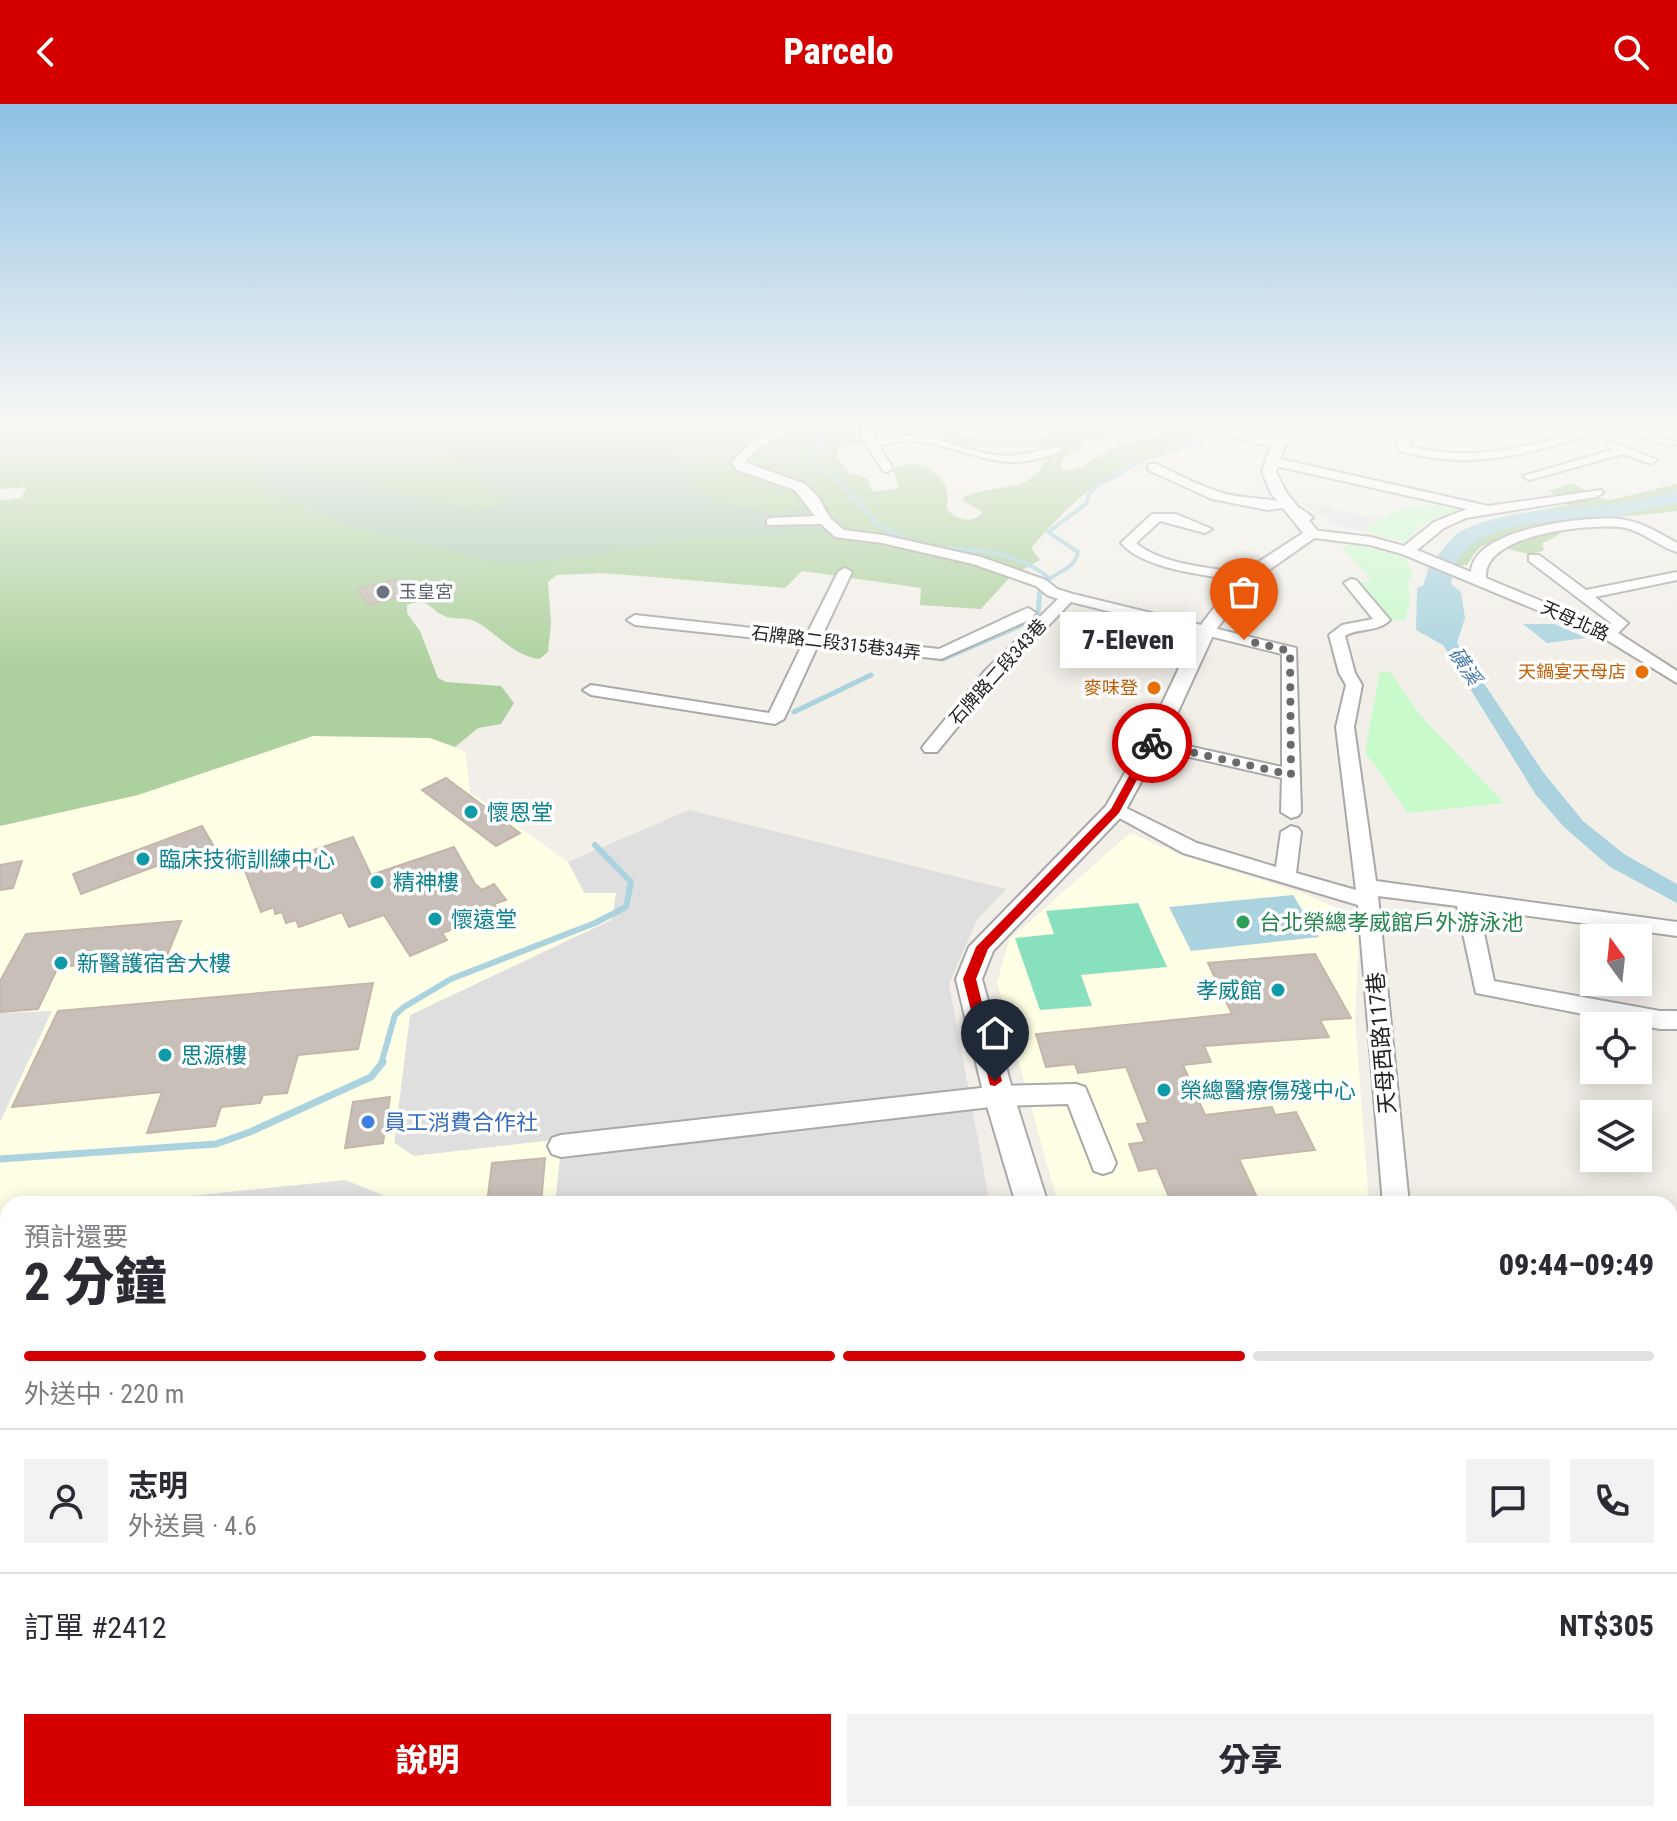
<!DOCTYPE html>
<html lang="zh-TW">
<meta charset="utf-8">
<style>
:root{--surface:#fff;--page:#f2f2f3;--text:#2b2b33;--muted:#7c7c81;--line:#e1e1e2;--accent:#d40000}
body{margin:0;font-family:"Roboto Condensed","Noto Sans TC",sans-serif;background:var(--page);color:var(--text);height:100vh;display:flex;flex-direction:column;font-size:30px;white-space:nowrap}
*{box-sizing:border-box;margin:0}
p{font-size:26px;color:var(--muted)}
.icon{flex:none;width:44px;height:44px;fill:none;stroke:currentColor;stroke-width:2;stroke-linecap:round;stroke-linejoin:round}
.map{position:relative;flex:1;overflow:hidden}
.drawer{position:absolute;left:0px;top:1092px;width:1678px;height:626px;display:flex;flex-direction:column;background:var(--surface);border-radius:24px 24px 0 0;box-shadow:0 4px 20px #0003}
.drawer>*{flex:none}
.needle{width:52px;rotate:345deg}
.controls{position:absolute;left:1580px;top:820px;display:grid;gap:16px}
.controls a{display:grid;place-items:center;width:72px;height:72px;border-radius:0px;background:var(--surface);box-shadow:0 4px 20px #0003;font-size:40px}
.pin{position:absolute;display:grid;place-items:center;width:68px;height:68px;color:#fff;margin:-82px -34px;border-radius:50% 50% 50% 0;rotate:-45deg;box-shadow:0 0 8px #0007}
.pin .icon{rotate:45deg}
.courier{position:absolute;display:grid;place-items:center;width:80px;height:80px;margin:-40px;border:6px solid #d40000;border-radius:50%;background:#fff;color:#222;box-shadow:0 2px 10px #0007}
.bubble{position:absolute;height:56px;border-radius:0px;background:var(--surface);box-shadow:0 4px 20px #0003;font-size:26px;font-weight:800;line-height:56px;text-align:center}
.head em{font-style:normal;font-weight:800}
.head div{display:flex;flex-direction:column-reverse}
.head{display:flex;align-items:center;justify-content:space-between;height:136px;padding:0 24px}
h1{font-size:52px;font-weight:800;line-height:60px}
.bar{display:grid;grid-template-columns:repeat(4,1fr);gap:12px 8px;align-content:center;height:96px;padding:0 24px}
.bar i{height:10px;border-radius:6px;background:var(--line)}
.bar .current{background:var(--accent)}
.bar p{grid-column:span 4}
.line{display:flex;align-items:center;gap:20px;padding:0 24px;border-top:2px solid var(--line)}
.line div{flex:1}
.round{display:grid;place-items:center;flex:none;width:84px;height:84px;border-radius:0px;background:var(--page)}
.button{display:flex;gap:16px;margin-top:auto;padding:16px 24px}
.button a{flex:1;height:92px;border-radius:0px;background:var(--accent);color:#fff;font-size:32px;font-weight:800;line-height:92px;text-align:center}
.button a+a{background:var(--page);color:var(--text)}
header{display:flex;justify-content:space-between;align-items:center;height:104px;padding:0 24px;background:var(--accent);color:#fff;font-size:36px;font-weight:800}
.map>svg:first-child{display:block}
</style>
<header><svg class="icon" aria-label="back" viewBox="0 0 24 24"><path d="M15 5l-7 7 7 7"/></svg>Parcelo<svg class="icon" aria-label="search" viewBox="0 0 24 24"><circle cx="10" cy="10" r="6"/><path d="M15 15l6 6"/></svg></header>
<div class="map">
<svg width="1677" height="1717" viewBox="0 0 1677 1717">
<rect width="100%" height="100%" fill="#f2efe9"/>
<path fill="#e0dfdf" d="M 689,706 L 1006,785 L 977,816 L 949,880 L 990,1100 L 555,1100 L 561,1042 L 555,1036 L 414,1052 L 394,1039 L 410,911 L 612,816 L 584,789 L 568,758 Z"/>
<path fill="#ffffe5" d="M 313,632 L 430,634 L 465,647 L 470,688 L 568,758 L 584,789 L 616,789 L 612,815 L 410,911 L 394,1039 L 414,1052 L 555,1036 L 561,1042 L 555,1100 L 8,1100 L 8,1710 L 893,1710 L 886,1717 L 0,1717 L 0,722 L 138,691 Z
M 1130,729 L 1181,751 L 1302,789 L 1337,804 L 1359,831 L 1355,914 L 1369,1100 L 1058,1100 L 997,879 L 1009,836 Z"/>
<path fill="#cdebb0" d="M 1085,323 L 1177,323 L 1117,337 Z"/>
<path fill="#add19e" d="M 38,323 L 38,327 C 52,327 67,329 80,323 L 853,323 L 866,339 L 837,344 L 837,353 L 849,369 L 867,374 L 872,388 L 899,384 L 893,366 C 919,349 956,374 946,403 C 953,416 973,421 983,408 L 963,397 L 964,392 C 1007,377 1032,394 1052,343 L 958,342 L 943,338 L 934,323 L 980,334 L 1085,323 L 1114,336 L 1084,337 L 1082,343 C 1073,348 1060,353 1061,365 C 1078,370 1092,356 1105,348 C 1114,343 1125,340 1135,337 C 1161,328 1187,323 1214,323 C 1190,340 1162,345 1135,358 C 1093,377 1061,409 1031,444 L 1040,456 L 1011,472 L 981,505 L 920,501 L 921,484 L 802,467 L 785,484 L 603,469 L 557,471 L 548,478 L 551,519 L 548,548 L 539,555 C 509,550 494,525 472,516 C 465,513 455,516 447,513 C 427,506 433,493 407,501 L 407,509 L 420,527 L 438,574 L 446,578 L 501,582 L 514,599 L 501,620 L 478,624 L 455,643 L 430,634 L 313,632 L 138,691 L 0,722 L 0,396 L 21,394 L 27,383 L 0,385 L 0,324 Z
M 1570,380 C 1586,382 1593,395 1610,396 L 1677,380 L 1677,407 C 1646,412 1611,411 1581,419 C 1565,424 1557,434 1542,439 L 1544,446 C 1524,455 1508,442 1489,440 C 1476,442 1473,453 1467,461 L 1452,462 L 1436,454 C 1467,413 1523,410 1568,401 L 1550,387 Z"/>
<path fill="#aacbaf" d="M 430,323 L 618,323 L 691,357 L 693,377 L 717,398 L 779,411 L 814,398 L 829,412 L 824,431 L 684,435 L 594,451 L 505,461 L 349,423 L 257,381 L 265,355 L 479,408 L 509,394 L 452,355 Z"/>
<path fill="#c8facc" d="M 944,323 L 1061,323 L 1063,326 C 1023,343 984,337 944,323 Z
M 1438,400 L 1462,405 L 1421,421 L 1406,438 L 1365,428 C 1385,404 1409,403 1438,400 Z
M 1340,441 L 1362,442 L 1404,453 L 1413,471 L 1408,477 L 1410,496 L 1405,517 L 1388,515 L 1356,479 L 1373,477 Z
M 1380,567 L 1390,568 L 1420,611 L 1504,699 L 1408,709 L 1365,648 Z"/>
<path fill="#88e0be" d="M 1138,799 L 1167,863 L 1081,871 L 1092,902 L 1040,906 L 1015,834 L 1054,830 L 1046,807 Z"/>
<path fill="#e2e2e2" d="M 1297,397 L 1378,415 L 1364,428 L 1337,421 Z
M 52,907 L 0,1018 L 0,909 Z
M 345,1076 L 383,1091 L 381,1100 L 159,1100 L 161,1095 Z"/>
<path fill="#aad3df" d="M 1429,462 L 1452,472 L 1451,480 L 1461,488 L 1465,514 L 1457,539 L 1543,668 L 1583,717 L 1624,750 L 1677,780 L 1677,799 L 1610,763 L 1564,723 L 1536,691 L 1443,541 L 1416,526 L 1417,484 L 1424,481 Z
M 1523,520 L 1555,520 L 1586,534 L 1547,539 Z
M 1293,791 L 1319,833 L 1191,847 L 1169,803 Z"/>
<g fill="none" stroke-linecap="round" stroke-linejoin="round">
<path stroke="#aad3df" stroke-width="4" d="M 808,323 L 817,329 L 822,341 L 812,352 L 812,358 L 842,380 L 877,420 L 908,437
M 938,445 C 978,444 1017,448 1049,474
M 1040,488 C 1047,467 1074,470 1078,448 L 1048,428 L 1086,400 L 1089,390 L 1098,381 L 1150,353 L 1198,338 L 1219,323"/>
<path stroke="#aad3df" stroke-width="5" d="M 943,555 L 1019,522 L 1038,510 L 1040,486
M 794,608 L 871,571"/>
<path stroke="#aad3df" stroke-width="6" d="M 381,960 L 395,911 L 404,903 L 451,875 L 595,819 L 626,803 L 631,778 L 595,741"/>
<path stroke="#aad3df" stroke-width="7" d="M 0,1055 L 216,1040 L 250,1028 L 371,973 L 383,958"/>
<path fill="#aad3df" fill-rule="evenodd" d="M 1677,387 L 1677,399 C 1655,404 1632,409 1610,413 C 1558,421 1486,410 1455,461 C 1446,476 1444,484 1451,501 L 1447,506 L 1431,506 C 1419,489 1422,477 1433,461 C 1441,448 1450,432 1465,425 C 1508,406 1559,405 1604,401 C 1628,399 1653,392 1677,387 Z"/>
</g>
<path fill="#c7bfb8" stroke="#c4b6ab" stroke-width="2" d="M 397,475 L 409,490 L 369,501 L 358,485 Z
M 446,674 L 520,729 L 496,742 L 422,686 Z
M 202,722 L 213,741 L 81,790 L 73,770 Z
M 353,733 L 371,771 L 454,743 L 475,780 L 482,786 L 494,780 L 506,796 L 494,800 L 500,808 L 442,829 L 447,836 L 410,852 L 384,811 L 349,823 L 342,808 L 299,823 L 296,816 L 286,819 L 282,808 L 275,810 L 274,803 L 261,808 L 242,759 L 285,744 L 290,754 Z
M 22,757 L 13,784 L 0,786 L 0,761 Z
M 181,817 L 166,854 L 58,863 L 38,905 L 0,908 L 0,877 L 26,830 Z
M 1315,850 L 1351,914 L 1320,916 L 1329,933 L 1204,942 L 1211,958 L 1183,961 L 1205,1011 L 1272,1003 L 1275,1011 L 1296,1008 L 1315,1046 L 1239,1055 L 1260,1100 L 1172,1100 L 1157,1064 L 1139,1067 L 1129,1040 L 1145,1038 L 1137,1020 L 1148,1019 L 1126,963 L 1078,969 L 1075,960 L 1046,963 L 1036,930 L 1232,910 L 1208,859 Z
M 373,879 L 358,945 L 298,951 L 287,989 L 263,991 L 260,999 L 221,1003 L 215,1022 L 147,1029 L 162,988 L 12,1003 L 58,907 Z
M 390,993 L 383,1039 L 345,1044 L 353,998 Z
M 545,1054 L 541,1100 L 487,1100 L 492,1059 Z"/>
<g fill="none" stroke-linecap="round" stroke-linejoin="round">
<defs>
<path id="minor" d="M 783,323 L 797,323 L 759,344 L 744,358 L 805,380 L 818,393 L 830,414 L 844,426 L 883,431 L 981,453 L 1046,476 L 1057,485 L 1073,490 L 1296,544 L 1301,708 L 1298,712 L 1291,714 L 1281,708 L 1282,674 L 1146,643 L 1143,639 L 1152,634 L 1282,663 L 1282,550 L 1071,498 L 996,576 L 937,648 L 925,648 L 922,644 L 925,640 L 984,568 L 1058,495 L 1047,491 L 1036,482 L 973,460 L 882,439 L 835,433 L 821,420 L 767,421 L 767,415 L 772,414 L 815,412 L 795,386 L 737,366 L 732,358 L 751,339 Z
M 860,323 L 872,323 L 875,336 C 931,322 946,344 996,351 C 1018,354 1036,347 1057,342 L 1063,346 C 1057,350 1048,352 1040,354 C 996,367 965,344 923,338 C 908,335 894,338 879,342 L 893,364 L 887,368 L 883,367 L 862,334 Z
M 1403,323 L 1415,323 L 1409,342 C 1455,354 1499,350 1545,337 C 1565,331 1584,322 1605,323 C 1594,331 1578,334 1565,338 C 1509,356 1457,363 1400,347 L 1396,339 Z
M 1619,323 L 1636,323 L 1677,339 L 1667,342 Z
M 1236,325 L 1282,338 L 1284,341 L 1278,345 L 1232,332 L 1230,329 Z
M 1613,338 L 1657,356 L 1651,360 L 1623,350 L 1529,376 L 1523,372 L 1612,346 L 1607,342 Z
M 1271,353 L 1488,402 L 1601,386 L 1603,389 L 1596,393 L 1466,414 L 1444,424 L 1417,446 L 1471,468 C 1473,424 1586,412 1620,415 C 1640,417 1659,429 1677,439 L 1677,448 C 1657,442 1641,425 1620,423 C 1587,420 1482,430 1486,474 L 1606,524 L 1611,519 L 1529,457 L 1529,451 L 1539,451 L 1586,486 L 1677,468 L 1677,476 L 1595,493 L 1628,519 L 1618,529 L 1677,567 L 1677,579 L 1602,533 L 1402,450 L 1370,441 L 1307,433 L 1305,430 L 1312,426 L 1371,433 L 1404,442 L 1434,418 L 1467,405 L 1267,360 L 1265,357 Z
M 1148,360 L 1156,360 C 1177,370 1198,381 1219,388 C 1252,399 1288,389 1313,414 L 1306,418 L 1282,404 L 1268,406 L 1212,395 L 1148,366 Z
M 1152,410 L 1176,410 L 1212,425 L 1205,429 L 1160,417 L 1136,439 C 1163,462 1212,463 1246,470 L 1253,474 L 1246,478 C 1211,471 1145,467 1121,439 Z
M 845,464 L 852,468 L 822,532 L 939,545 L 1023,506 L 1028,504 L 1036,509 L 1029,516 L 941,555 L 818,541 L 784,615 L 775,620 L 591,591 L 583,586 L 591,581 L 769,609 L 803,539 L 635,521 L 627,516 L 635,511 L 807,530 L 838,468 Z
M 1351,475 L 1356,476 L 1390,516 C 1377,529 1359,523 1345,532 L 1355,569 L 1362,581 L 1354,623 L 1376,777 L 1677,818 L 1677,832 L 1479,805 L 1494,877 L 1660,907 L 1677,907 L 1677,925 L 1660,925 L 1476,889 L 1457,802 L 1378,792 L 1409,1100 L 1383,1100 L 1358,801 L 1183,749 L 1105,706 L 1115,700 L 1122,702 L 1197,739 L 1276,763 L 1281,728 L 1291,722 L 1298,724 L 1301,728 L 1296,769 L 1356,786 L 1336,623 L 1346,581 L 1339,569 L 1329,531 L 1342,521 L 1373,515 L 1344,479 Z
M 1076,980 L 1085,983 L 1088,990 L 1116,1059 L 1112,1067 L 1103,1070 L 1094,1067 L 1068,1000 L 999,1002 L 561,1053 L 552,1050 L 548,1042 L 552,1034 L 561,1031 L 999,982 Z
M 1670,1224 L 1677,1227 L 1677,1269 L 1670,1266 Z
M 1101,1710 L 1139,1710 L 1140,1717 L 1102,1717 Z
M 1517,1710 L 1555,1710 L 1557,1717 L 1519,1717 Z"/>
<path id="tertiary" d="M 1288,323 L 1303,323 L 1285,342 L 1276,368 L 1286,388 L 1320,430 L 1252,478 L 1215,527 L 1171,623 L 1123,711 L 993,847 L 982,875 L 1014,992 L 1048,1100 L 1016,1100 L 984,992 L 956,875 L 969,843 L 1106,702 L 1151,623 L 1197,526 L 1240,470 L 1303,429 L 1271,389 L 1262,368 L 1271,341 Z
M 923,1710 L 973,1710 L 970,1717 L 920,1717 Z"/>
</defs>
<use href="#minor" stroke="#a9a9a9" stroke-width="4"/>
<use href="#tertiary" stroke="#a9a9a9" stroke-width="4"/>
<use href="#minor" fill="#fff" fill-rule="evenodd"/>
<use href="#tertiary" fill="#fff" fill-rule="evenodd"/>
</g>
<linearGradient id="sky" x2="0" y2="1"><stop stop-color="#8fc0e4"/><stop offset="0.57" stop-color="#f9f8f5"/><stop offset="1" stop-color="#f9f8f5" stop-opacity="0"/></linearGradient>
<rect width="1677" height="563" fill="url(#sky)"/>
<path fill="#d40000" d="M 1152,636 L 1157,639 L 1119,709 L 988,845 L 976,875 L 1002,977 L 995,982 L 990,981 L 963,875 L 976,843 L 1111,705 L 1147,639 Z"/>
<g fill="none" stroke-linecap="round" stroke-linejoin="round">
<path stroke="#6b6a68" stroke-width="8" stroke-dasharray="0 14.4" d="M 1152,639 L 1291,671 L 1290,547 L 1244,536"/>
</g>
<circle fill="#6b7280" stroke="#fff" stroke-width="3" cx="383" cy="488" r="8"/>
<g fill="#e8710a" stroke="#fff" stroke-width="3">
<circle cx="1642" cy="568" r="8"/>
<circle cx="1154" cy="584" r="8"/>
</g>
<g fill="#0f9aa8" stroke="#fff" stroke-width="3">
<circle cx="471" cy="708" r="8"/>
<circle cx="143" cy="755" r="8"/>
<circle cx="377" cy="778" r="8"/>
<circle cx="435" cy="815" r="8"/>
<circle cx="61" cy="859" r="8"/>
<circle cx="1278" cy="886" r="8"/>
<circle cx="165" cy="951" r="8"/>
<circle cx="1164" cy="986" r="8"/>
</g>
<circle fill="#2e9e5b" stroke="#fff" stroke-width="3" cx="1243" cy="818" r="8"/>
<circle fill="#3f7fe0" stroke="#fff" stroke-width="3" cx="368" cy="1018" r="8"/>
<g text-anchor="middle" stroke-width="7" stroke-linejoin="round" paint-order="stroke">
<g font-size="18" fill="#5b616d" stroke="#fff" text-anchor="start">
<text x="399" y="494">玉皇宮</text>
</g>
<g font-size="18" fill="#222" stroke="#fff">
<text transform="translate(1575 517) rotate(24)" y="6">天母北路</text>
<text transform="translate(836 539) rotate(7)" y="6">石牌路二段315巷34弄</text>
<text transform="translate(998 568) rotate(-48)" y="6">石牌路二段343巷</text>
</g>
<g font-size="18" fill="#c56008" stroke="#fff" text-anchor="end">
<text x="1626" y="574">天鍋宴天母店</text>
<text x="1138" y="590">麥味登</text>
</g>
<g font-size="20" font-style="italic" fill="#4a7aab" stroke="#fff">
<text transform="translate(1465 562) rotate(56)" y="7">磺溪</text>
</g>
<g font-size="22" fill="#0d838f" stroke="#fff" text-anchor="start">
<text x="487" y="716">懷恩堂</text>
<text x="159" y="763">臨床技術訓練中心</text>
<text x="393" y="786">精神樓</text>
<text x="451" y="823">懷遠堂</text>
<text x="77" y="867">新醫護宿舍大樓</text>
<text x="1262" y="894" text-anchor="end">孝威館</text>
<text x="181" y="959">思源樓</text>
<text x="1180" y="994">榮總醫療傷殘中心</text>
</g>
<g font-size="22" fill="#27864d" stroke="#fff" text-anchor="start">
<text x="1259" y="826">台北榮總孝威館戶外游泳池</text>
</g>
<g font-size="22" fill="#222" stroke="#fff">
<text transform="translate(1381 939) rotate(-95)" y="8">天母西路117巷</text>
</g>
<g font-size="22" fill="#366cbe" stroke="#fff" text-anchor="start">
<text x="384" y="1026">員工消費合作社</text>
</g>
</g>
</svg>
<div class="controls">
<a><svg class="needle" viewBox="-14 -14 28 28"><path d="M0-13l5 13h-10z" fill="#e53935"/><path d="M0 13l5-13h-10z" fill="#7c7c81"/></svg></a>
<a><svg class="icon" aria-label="locate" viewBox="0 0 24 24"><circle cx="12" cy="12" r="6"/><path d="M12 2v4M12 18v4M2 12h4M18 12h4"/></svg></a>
<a><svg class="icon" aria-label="layers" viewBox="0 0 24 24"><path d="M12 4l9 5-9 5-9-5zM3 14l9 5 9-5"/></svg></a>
</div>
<div class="pin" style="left:1244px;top:536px;background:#ea580c"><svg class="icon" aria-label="bag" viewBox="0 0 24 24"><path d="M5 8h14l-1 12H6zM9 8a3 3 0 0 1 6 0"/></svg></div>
<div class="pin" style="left:995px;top:977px;background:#1f2937"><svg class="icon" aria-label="home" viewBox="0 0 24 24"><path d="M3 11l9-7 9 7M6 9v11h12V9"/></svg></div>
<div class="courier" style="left:1152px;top:639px"><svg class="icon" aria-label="bike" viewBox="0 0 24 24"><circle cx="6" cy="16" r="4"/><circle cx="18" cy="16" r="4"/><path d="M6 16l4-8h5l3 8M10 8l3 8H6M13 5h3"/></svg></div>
<div class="bubble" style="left:1060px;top:508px;width:136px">7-Eleven</div>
<section class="drawer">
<div class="head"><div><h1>2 分鐘</h1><p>預計還要</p></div><em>09:44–09:49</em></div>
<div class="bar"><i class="current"></i><i class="current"></i><i class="current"></i><i></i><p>外送中 · 220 m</p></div>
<div class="line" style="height:144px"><a class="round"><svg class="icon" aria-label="person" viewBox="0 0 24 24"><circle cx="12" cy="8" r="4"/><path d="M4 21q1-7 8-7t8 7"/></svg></a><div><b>志明</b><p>外送員 · 4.6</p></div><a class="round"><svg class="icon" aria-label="chat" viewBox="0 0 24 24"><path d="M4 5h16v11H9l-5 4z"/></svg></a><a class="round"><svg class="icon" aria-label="phone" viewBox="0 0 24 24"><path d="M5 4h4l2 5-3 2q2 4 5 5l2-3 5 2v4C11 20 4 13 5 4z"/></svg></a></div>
<div class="line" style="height:104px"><div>訂單 #2412</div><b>NT$305</b></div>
<div class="button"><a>說明</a><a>分享</a></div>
</section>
</div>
